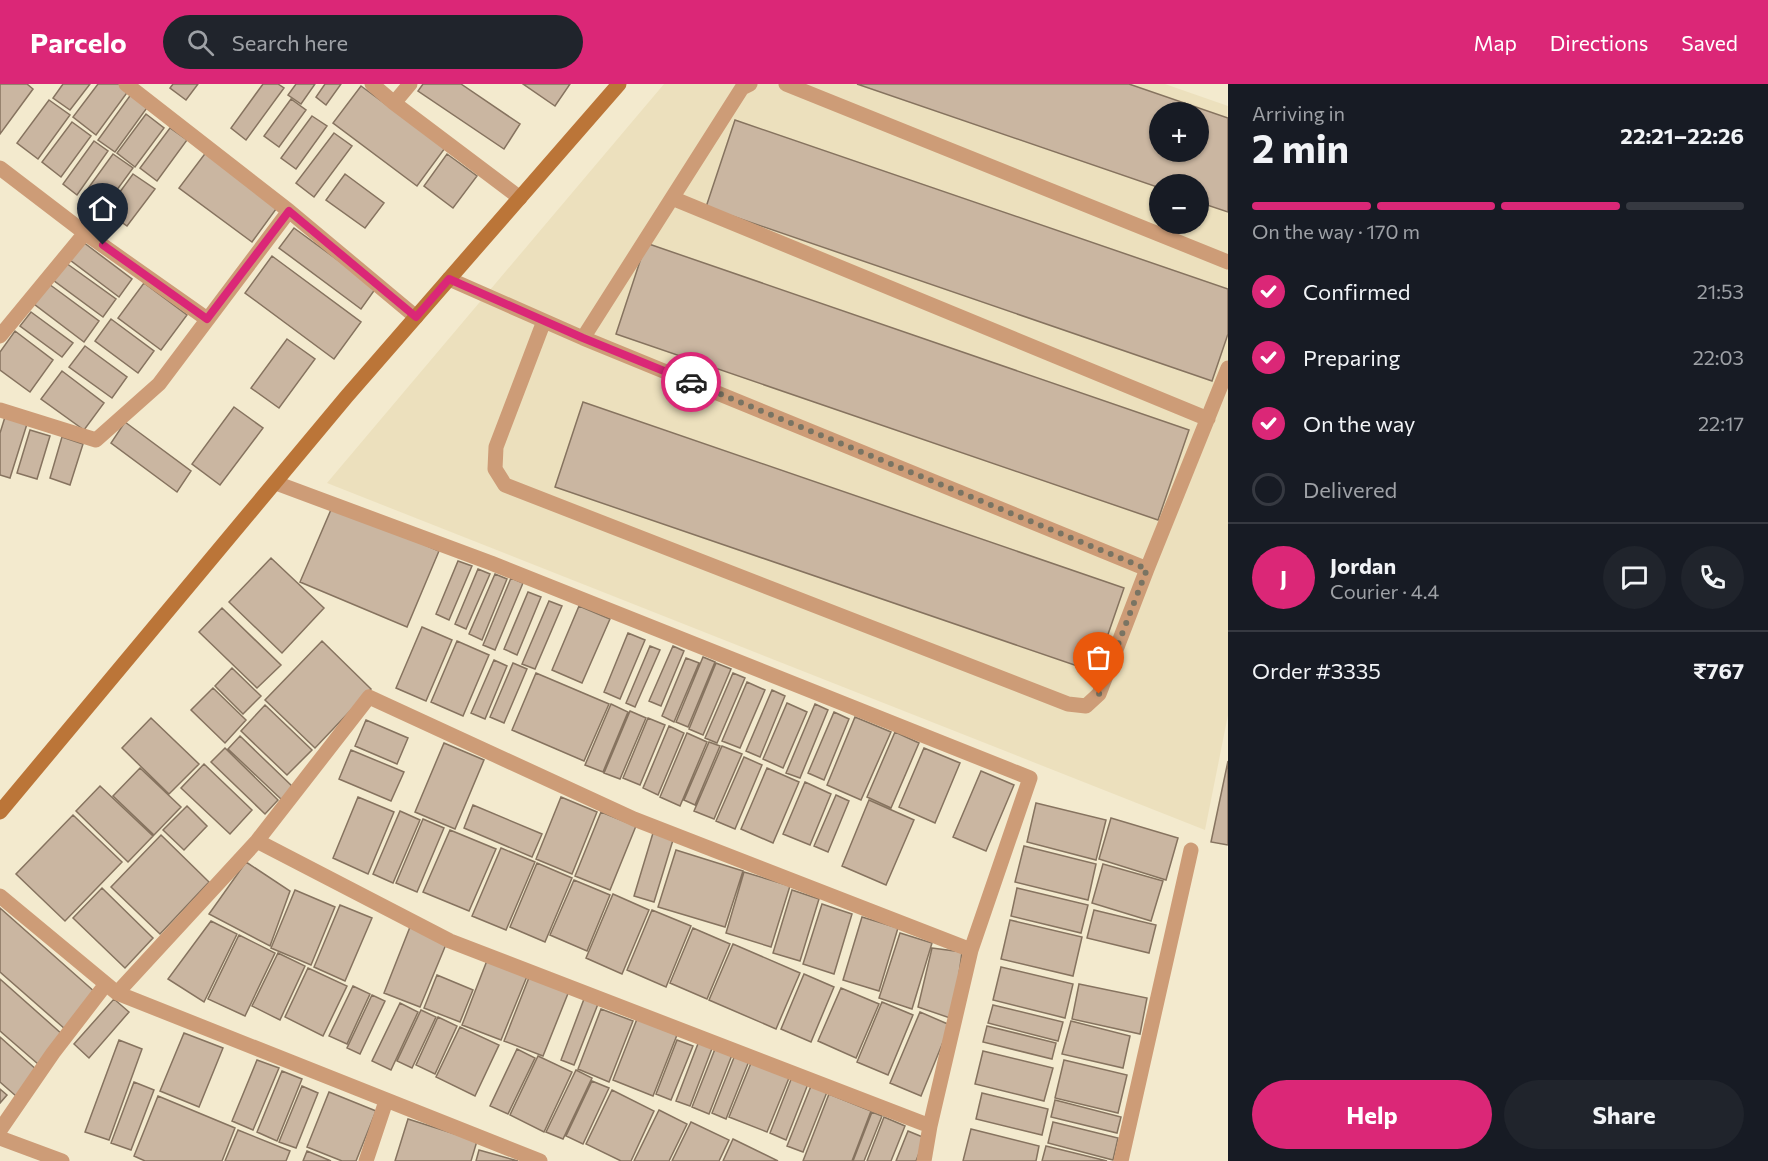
<!DOCTYPE html>
<meta charset="utf-8">
<style>
:root{--surface:#171b24;--page:#20242c;--text:#f1f3f6;--muted:#9ea1a6;--line:#363941;--accent:#db2777}
body{margin:0;font-family:Commissioner,sans-serif;background:var(--page);color:var(--text);height:100vh;display:flex;flex-direction:column;font-size:22px;white-space:nowrap}
*{box-sizing:border-box;margin:0}
p{font-size:20px;color:var(--muted)}
.icon{flex:none;width:33px;height:33px;fill:none;stroke:currentColor;stroke-width:2;stroke-linecap:round;stroke-linejoin:round}
.map{position:relative;flex:1;overflow:hidden}
.details{display:flex;flex-direction:column;background:var(--surface);width:540px}
.details>*{flex:none}
.fabs{position:absolute;left:1149px;top:18px;display:grid;gap:12px}
.fabs a{display:grid;place-items:center;width:60px;height:60px;border-radius:50%;background:var(--surface);box-shadow:0 2px 4px #0004;font-size:30px}
.pin{position:absolute;display:grid;place-items:center;width:51px;height:51px;color:#fff;margin:-62px -26px;border-radius:50% 50% 50% 0;rotate:-45deg;box-shadow:0 0 6px #0007}
.pin .icon{rotate:45deg}
.courier{position:absolute;display:grid;place-items:center;width:60px;height:60px;margin:-30px;border:4px solid #db2777;border-radius:50%;background:#fff;color:#222;box-shadow:0 2px 8px #0007}
.head em{font-style:normal;font-weight:700}
.head div{display:flex;flex-direction:column-reverse}
.head{display:flex;align-items:center;justify-content:space-between;height:102px;padding:0 24px}
h1{font-size:39px;font-weight:700;line-height:45px}
.bar{display:grid;grid-template-columns:repeat(4,1fr);gap:9px 6px;align-content:center;height:72px;padding:0 24px}
.bar i{height:8px;border-radius:4px;background:var(--line)}
.bar .on{background:var(--accent)}
.bar p{grid-column:span 4}
.line{display:flex;align-items:center;gap:15px;padding:0 24px;border-top:2px solid var(--line)}
.line div{flex:1}
.round{display:grid;place-items:center;flex:none;width:63px;height:63px;border-radius:32px;background:var(--page)}
ol{padding:0 24px;list-style:none}
li{display:flex;align-items:center;gap:18px;height:66px}
li p{margin-inline-start:auto}
li .icon{padding:6px;border-radius:50%;background:var(--accent);color:#fff;stroke-width:4}
li:last-child{color:var(--muted)}
li i{width:33px;height:33px;border:3px solid var(--line);border-radius:50%}
.button{display:flex;gap:12px;margin-top:auto;padding:12px 24px}
.button a{flex:1;height:69px;border-radius:36px;background:var(--accent);color:#fff;font-size:24px;font-weight:700;line-height:69px;text-align:center}
.button a+a{background:var(--page);color:var(--text)}
header{display:flex;align-items:center;gap:36px;box-sizing:border-box;height:84px;padding:0 30px;background:var(--accent);color:#fff}
header strong{font-size:28px}
nav{display:flex;gap:33px;margin-inline-start:auto;font-size:21px}
.search{width:420px;height:54px;background:var(--page);display:flex;align-items:center;gap:15px;box-sizing:border-box;padding:0 21px;border-radius:33px;color:var(--muted);font-size:22px}
main{display:flex;flex:1;min-height:0}
.map>svg:first-child{display:block}
</style>
<header>
<strong>Parcelo</strong>
<div class="search"><svg class="icon" aria-label="search" viewBox="0 0 24 24"><circle cx="10" cy="10" r="6"/><path d="M15 15l6 6"/></svg>Search here</div>
<nav><a>Map</a><a>Directions</a><a>Saved</a></nav>
</header>
<main>
<div class="map">
<svg width="1228" height="1077" viewBox="0 0 1228 1077">
<rect width="100%" height="100%" fill="#f3eace"/>
<path fill="#ece0bd" fill-rule="evenodd" d="M 664,0 L 1165,0 L 1228,22 L 1228,631 L 1205,746 L 327,399 ZM 1160,28 L 1198,28 L 1198,68 L 1160,68 ZM 1160,100 L 1198,100 L 1198,140 L 1160,140 Z"/>
<path fill="#cab6a1" stroke="#86735f" stroke-width="1.5" fill-rule="evenodd" d="M 0,0 L 27,0 L 33,5 L 0,50 Z
M 63,0 L 90,0 L 70,26 L 53,14 Z
M 98,0 L 120,0 L 129,6 L 96,51 L 73,33 Z
M 173,0 L 198,0 L 186,16 L 170,4 Z
M 263,0 L 278,0 L 284,4 L 246,56 L 231,44 Z
M 296,0 L 315,0 L 301,20 L 288,11 Z
M 325,0 L 341,0 L 326,21 L 316,13 Z
M 423,0 L 461,0 L 520,40 L 504,65 L 418,7 Z
M 523,0 L 570,0 L 555,22 Z
M 857,0 L 1129,0 L 1228,34 L 1228,128 L 1198,118 L 1198,100 L 1160,100 L 1160,104 ZM 1160,28 L 1198,28 L 1198,68 L 1160,68 Z
M 361,2 L 445,64 L 417,102 L 333,39 Z
M 132,9 L 149,21 L 115,68 L 98,56 Z
M 291,15 L 306,26 L 279,63 L 264,52 Z
M 49,16 L 70,31 L 38,75 L 17,59 Z
M 146,30 L 164,44 L 135,83 L 117,69 Z
M 312,32 L 327,42 L 296,85 L 281,74 Z
M 735,36 L 1228,205 L 1228,250 L 1212,297 L 706,123 Z
M 72,38 L 91,52 L 61,93 L 42,78 Z
M 170,44 L 187,56 L 157,97 L 140,84 Z
M 334,49 L 352,62 L 314,113 L 296,99 Z
M 94,57 L 108,67 L 77,111 L 63,100 Z
M 207,67 L 279,121 L 252,158 L 179,104 Z
M 113,70 L 133,84 L 100,129 L 81,114 Z
M 447,70 L 477,92 L 453,124 L 424,102 Z
M 133,90 L 155,105 L 127,142 L 106,127 Z
M 345,90 L 384,119 L 365,144 L 326,116 Z
M 294,144 L 376,204 L 361,225 L 279,164 Z
M 83,158 L 132,195 L 119,213 L 70,176 Z
M 646,159 L 1189,346 L 1158,436 L 616,250 Z
M 272,172 L 361,238 L 334,275 L 245,209 Z
M 66,179 L 116,215 L 103,233 L 53,196 Z
M 144,199 L 187,231 L 161,266 L 118,234 Z
M 49,200 L 99,237 L 84,258 L 34,220 Z
M 31,228 L 73,259 L 62,273 L 20,242 Z
M 111,235 L 154,267 L 138,289 L 95,257 Z
M 15,247 L 53,276 L 30,308 L 0,286 L 0,268 Z
M 287,255 L 315,275 L 279,324 L 251,304 Z
M 85,262 L 127,293 L 112,314 L 69,283 Z
M 62,287 L 104,319 L 84,346 L 41,315 Z
M 583,318 L 1124,504 L 1095,588 L 555,403 Z
M 234,323 L 263,344 L 220,401 L 192,380 Z
M 5,333 L 27,340 L 10,394 L 0,391 L 0,349 Z
M 125,338 L 191,387 L 177,408 L 111,359 Z
M 30,346 L 50,352 L 37,395 L 17,389 Z
M 62,353 L 83,360 L 70,401 L 50,394 Z
M 333,421 L 439,467 L 407,543 L 300,498 Z
M 271,474 L 324,524 L 282,569 L 229,518 Z
M 458,477 L 472,482 L 449,536 L 436,530 Z
M 478,485 L 490,490 L 466,545 L 455,540 Z
M 495,490 L 507,495 L 482,556 L 469,550 Z
M 511,494 L 523,499 L 495,566 L 483,561 Z
M 528,508 L 541,513 L 517,571 L 504,565 Z
M 549,517 L 562,522 L 535,585 L 522,580 Z
M 579,522 L 610,535 L 582,599 L 552,586 Z
M 222,524 L 281,581 L 257,604 L 199,548 Z
M 422,543 L 452,556 L 426,617 L 396,604 Z
M 628,549 L 645,556 L 620,615 L 604,608 Z
M 322,557 L 371,605 L 315,664 L 265,616 Z
M 457,557 L 489,571 L 463,632 L 431,618 Z
M 650,562 L 660,566 L 635,623 L 626,619 Z
M 673,562 L 684,567 L 661,622 L 649,617 Z
M 703,573 L 715,578 L 688,643 L 676,638 Z
M 686,574 L 699,579 L 674,638 L 662,632 Z
M 494,576 L 507,582 L 485,635 L 471,629 Z
M 513,579 L 527,585 L 504,639 L 490,633 Z
M 716,579 L 731,585 L 703,651 L 689,645 Z
M 232,584 L 261,612 L 243,630 L 215,602 Z
M 536,589 L 609,620 L 584,677 L 512,646 Z
M 733,589 L 745,594 L 717,659 L 705,654 Z
M 747,598 L 765,606 L 740,664 L 722,657 Z
M 213,604 L 246,636 L 225,659 L 191,626 Z
M 772,606 L 785,612 L 760,673 L 746,667 Z
M 787,619 L 807,628 L 783,684 L 763,675 Z
M 611,620 L 628,628 L 603,688 L 585,681 Z
M 815,620 L 828,626 L 800,694 L 786,689 Z
M 265,621 L 312,666 L 287,691 L 241,647 Z
M 630,627 L 646,634 L 620,695 L 604,689 Z
M 834,628 L 849,635 L 824,696 L 808,689 Z
M 855,633 L 891,648 L 861,716 L 827,701 Z
M 151,634 L 199,680 L 169,710 L 122,664 Z
M 648,634 L 665,641 L 640,701 L 623,694 Z
M 366,636 L 408,654 L 397,680 L 355,662 Z
M 669,642 L 684,649 L 658,711 L 643,704 Z
M 895,648 L 919,659 L 891,724 L 867,713 Z
M 687,649 L 707,658 L 680,722 L 660,713 Z
M 240,652 L 294,704 L 282,716 L 228,665 Z
M 709,658 L 720,662 L 695,721 L 684,716 Z
M 444,659 L 484,676 L 455,745 L 415,728 Z
M 722,662 L 742,670 L 714,735 L 694,727 Z
M 225,664 L 278,716 L 265,730 L 211,678 Z
M 924,664 L 960,679 L 935,739 L 899,723 Z
M 351,666 L 404,688 L 391,717 L 339,695 Z
M 744,673 L 762,681 L 735,745 L 716,737 Z
M 1228,677 L 1228,761 L 1211,758 Z
M 204,680 L 252,726 L 230,750 L 181,704 Z
M 140,684 L 181,723 L 154,751 L 113,712 Z
M 767,684 L 799,698 L 773,759 L 741,745 Z
M 981,687 L 1014,701 L 986,767 L 953,753 Z
M 805,698 L 831,710 L 810,761 L 783,750 Z
M 100,702 L 153,752 L 128,778 L 76,727 Z
M 836,711 L 849,717 L 828,768 L 814,762 Z
M 358,713 L 394,728 L 368,790 L 333,774 Z
M 561,713 L 597,728 L 572,790 L 536,775 Z
M 869,716 L 914,736 L 886,801 L 842,782 Z
M 1036,719 L 1106,736 L 1096,776 L 1027,758 Z
M 473,721 L 542,750 L 532,773 L 464,744 Z
M 187,722 L 207,742 L 184,766 L 163,746 Z
M 400,727 L 420,736 L 393,799 L 373,790 Z
M 601,728 L 636,742 L 610,806 L 575,792 Z
M 73,731 L 122,778 L 65,837 L 16,790 Z
M 1111,734 L 1178,754 L 1166,796 L 1099,775 Z
M 423,735 L 444,744 L 417,808 L 396,799 Z
M 450,746 L 496,765 L 469,827 L 423,808 Z
M 653,749 L 673,756 L 654,818 L 634,812 Z
M 161,751 L 209,798 L 160,850 L 111,803 Z
M 1024,762 L 1096,780 L 1088,816 L 1015,798 Z
M 501,764 L 535,778 L 506,846 L 472,832 Z
M 676,766 L 743,787 L 725,843 L 658,823 Z
M 246,778 L 290,807 L 270,862 L 209,830 Z
M 537,779 L 572,794 L 545,858 L 510,843 Z
M 1103,780 L 1163,797 L 1151,837 L 1092,819 Z
M 744,788 L 790,802 L 771,863 L 726,849 Z
M 574,796 L 610,811 L 587,867 L 550,851 Z
M 102,804 L 153,854 L 125,884 L 73,834 Z
M 1017,804 L 1088,821 L 1081,849 L 1011,832 Z
M 295,806 L 335,823 L 311,881 L 271,864 Z
M 792,806 L 819,815 L 800,877 L 773,869 Z
M 613,810 L 649,826 L 622,890 L 586,874 Z
M 822,820 L 852,830 L 834,890 L 803,880 Z
M 340,821 L 372,834 L 345,897 L 314,883 Z
M 0,824 L 96,909 L 65,945 L 0,888 Z
M 652,826 L 691,842 L 666,903 L 627,886 Z
M 1094,826 L 1156,841 L 1149,869 L 1087,854 Z
M 862,833 L 898,844 L 879,907 L 843,896 Z
M 1010,836 L 1082,853 L 1073,892 L 1001,875 Z
M 211,837 L 237,850 L 204,918 L 168,895 Z
M 410,843 L 447,858 L 420,923 L 384,909 Z
M 693,844 L 730,860 L 707,915 L 670,899 Z
M 900,849 L 932,859 L 912,925 L 879,914 Z
M 239,851 L 275,869 L 245,932 L 208,915 Z
M 733,860 L 800,889 L 776,945 L 709,916 Z
M 932,864 L 962,868 L 953,935 L 918,923 Z
M 278,869 L 305,882 L 280,936 L 252,922 Z
M 488,874 L 528,890 L 501,956 L 462,941 Z
M 1001,883 L 1073,900 L 1065,934 L 993,916 Z
M 308,884 L 347,902 L 323,952 L 285,933 Z
M 804,890 L 834,903 L 811,958 L 781,945 Z
M 437,891 L 473,906 L 460,938 L 424,924 Z
M 530,891 L 569,907 L 543,972 L 504,957 Z
M 0,895 L 63,951 L 38,980 L 0,947 Z
M 1079,900 L 1147,914 L 1140,950 L 1072,935 Z
M 353,902 L 370,910 L 347,960 L 329,952 Z
M 841,904 L 879,920 L 856,974 L 818,957 Z
M 372,911 L 385,917 L 360,970 L 347,964 Z
M 114,915 L 129,928 L 89,974 L 74,960 Z
M 584,915 L 598,920 L 574,981 L 561,976 Z
M 882,918 L 913,931 L 888,991 L 857,978 Z
M 400,919 L 418,928 L 391,986 L 372,977 Z
M 993,921 L 1063,938 L 1058,957 L 988,939 Z
M 601,925 L 633,937 L 609,998 L 578,985 Z
M 421,926 L 436,933 L 412,984 L 397,977 Z
M 920,928 L 950,941 L 921,1012 L 890,999 Z
M 438,933 L 457,942 L 435,990 L 416,981 Z
M 637,935 L 677,951 L 653,1012 L 613,996 Z
M 1071,937 L 1130,952 L 1123,984 L 1062,970 Z
M 987,942 L 1056,959 L 1052,975 L 983,958 Z
M 460,943 L 499,961 L 475,1012 L 436,993 Z
M 184,949 L 223,964 L 199,1023 L 160,1007 Z
M 0,953 L 38,987 L 16,1012 L 0,998 Z
M 119,956 L 142,965 L 109,1056 L 85,1048 Z
M 677,956 L 693,962 L 671,1016 L 656,1010 Z
M 699,957 L 713,962 L 690,1022 L 676,1017 Z
M 517,965 L 535,974 L 508,1030 L 490,1022 Z
M 715,965 L 732,971 L 709,1030 L 692,1023 Z
M 983,967 L 1053,984 L 1044,1017 L 975,1000 Z
M 735,971 L 749,977 L 726,1035 L 712,1029 Z
M 538,972 L 572,988 L 544,1048 L 510,1031 Z
M 257,976 L 279,984 L 253,1046 L 232,1037 Z
M 1064,976 L 1127,991 L 1118,1029 L 1055,1014 Z
M 751,979 L 789,994 L 767,1048 L 729,1033 Z
M 576,986 L 592,994 L 563,1055 L 546,1048 Z
M 282,987 L 302,995 L 277,1057 L 257,1048 Z
M 792,993 L 808,1000 L 786,1056 L 770,1049 Z
M 592,997 L 609,1004 L 583,1060 L 566,1052 Z
M 134,998 L 154,1006 L 131,1066 L 111,1059 Z
M 302,1002 L 318,1009 L 296,1064 L 279,1058 Z
M 811,1002 L 827,1008 L 803,1068 L 787,1062 Z
M 0,1005 L 7,1011 L 0,1019 Z
M 612,1006 L 654,1027 L 631,1077 L 621,1077 L 586,1060 Z
M 329,1008 L 376,1027 L 356,1077 L 342,1077 L 307,1063 Z
M 982,1009 L 1048,1025 L 1042,1051 L 976,1035 Z
M 829,1010 L 871,1027 L 852,1077 L 803,1077 Z
M 158,1012 L 235,1044 L 222,1077 L 145,1077 L 134,1072 Z
M 1055,1016 L 1121,1033 L 1117,1049 L 1051,1033 Z
M 659,1026 L 687,1040 L 669,1077 L 634,1077 Z
M 872,1028 L 882,1032 L 864,1077 L 853,1077 Z
M 884,1033 L 905,1042 L 891,1077 L 867,1077 Z
M 408,1035 L 477,1057 L 471,1077 L 395,1077 Z
M 691,1038 L 729,1056 L 719,1077 L 672,1077 Z
M 1053,1038 L 1118,1054 L 1113,1076 L 1048,1059 Z
M 971,1045 L 1039,1062 L 1036,1077 L 963,1077 Z
M 238,1046 L 290,1067 L 286,1077 L 225,1077 Z
M 908,1047 L 925,1054 L 916,1077 L 896,1077 Z
M 733,1055 L 778,1077 L 723,1077 Z
M 1046,1062 L 1107,1077 L 1042,1077 Z
M 479,1066 L 518,1077 L 476,1077 Z
M 307,1067 L 331,1077 L 303,1077 Z"/>
<g fill="none" stroke-linecap="round" stroke-linejoin="round">
<path stroke="#cd9c77" stroke-width="15" d="M 786,0 L 1228,178
M 672,114 L 1208,335
M 449,195 L 583,254 L 1147,485
M 544,237 L 496,363 L 495,385 L 505,401 L 1068,620 L 1086,622 L 1099,610 L 1147,485 L 1228,284
M 583,254 L 742,4 L 750,0"/>
<path stroke="#cd9c77" stroke-width="15" d="M 126,0 L 289,127 L 416,233
M 372,0 L 394,19 L 520,114
M 394,19 L 410,0
M 0,84 L 85,149 L 207,235
M 0,252 L 85,149
M 0,326 L 96,356 L 159,300 L 289,127
M 276,399 L 491,479 L 1030,694 L 971,866 L 930,1042 L 924,1077
M 257,757 L 450,857 L 930,1042
M 0,812 L 117,909 L 540,1077
M 117,909 L 257,757 L 369,613 L 634,735 L 971,866
M 0,1046 L 53,969 L 106,900
M 0,1054 L 62,1077
M 366,1077 L 386,1017
M 1121,1077 L 1191,766"/>
<path stroke="#bb7538" stroke-width="15" d="M 0,728 L 347,312 L 619,0"/>
</g>
<g fill="none" stroke-linecap="round" stroke-linejoin="round">
<path stroke="#797463" stroke-width="6" stroke-dasharray="0 10.8" d="M 691,298 L 1147,485 L 1099,610"/>
<path stroke="#db2777" stroke-width="8" d="M 103,161 L 207,235 L 289,127 L 416,233 L 449,195 L 583,254 L 691,298"/>
</g>
</svg>
<div class="fabs">
<a>+</a>
<a>−</a>
</div>
<div class="pin" style="left:1099px;top:610px;background:#ea580c"><svg class="icon" aria-label="bag" viewBox="0 0 24 24"><path d="M5 8h14l-1 12H6zM9 8a3 3 0 0 1 6 0"/></svg></div>
<div class="pin" style="left:103px;top:161px;background:#1f2937"><svg class="icon" aria-label="home" viewBox="0 0 24 24"><path d="M3 11l9-7 9 7M6 9v11h12V9"/></svg></div>
<div class="courier" style="left:691px;top:298px"><svg class="icon" aria-label="car" viewBox="0 0 24 24"><path d="M5 17H2v-5l4-1 3-4h7l3 4 3 1v5h-3M9 17h6M6 11h13"/><circle cx="7" cy="17" r="2"/><circle cx="17" cy="17" r="2"/></svg></div>
</div>
<section class="details">
<div class="head"><div><h1>2 min</h1><p>Arriving in</p></div><em>22:21–22:26</em></div>
<div class="bar"><i class="on"></i><i class="on"></i><i class="on"></i><i></i><p>On the way · 170 m</p></div>
<ol>
<li><svg class="icon" aria-label="check" viewBox="0 0 24 24"><path d="M5 12l5 5 9-10"/></svg>Confirmed<p>21:53</p></li>
<li><svg class="icon" aria-label="check" viewBox="0 0 24 24"><path d="M5 12l5 5 9-10"/></svg>Preparing<p>22:03</p></li>
<li><svg class="icon" aria-label="check" viewBox="0 0 24 24"><path d="M5 12l5 5 9-10"/></svg>On the way<p>22:17</p></li>
<li><i></i>Delivered</li>
</ol>
<div class="line" style="height:108px"><b class="round" style="background:var(--accent);color:#fff">J</b><div><b>Jordan</b><p>Courier · 4.4</p></div><a class="round"><svg class="icon" aria-label="chat" viewBox="0 0 24 24"><path d="M4 5h16v11H9l-5 4z"/></svg></a><a class="round"><svg class="icon" aria-label="phone" viewBox="0 0 24 24"><path d="M5 4h4l2 5-3 2q2 4 5 5l2-3 5 2v4C11 20 4 13 5 4z"/></svg></a></div>
<div class="line" style="height:78px"><div>Order #3335</div><b>₹767</b></div>
<div class="button"><a>Help</a><a>Share</a></div>
</section>
</main>
